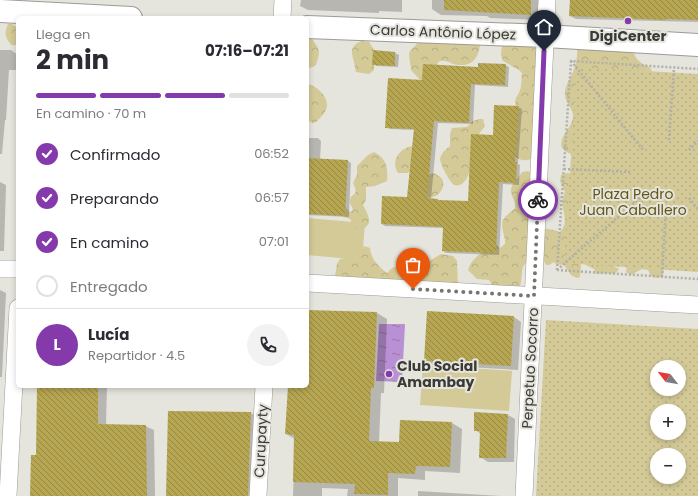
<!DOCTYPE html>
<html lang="es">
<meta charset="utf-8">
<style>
:root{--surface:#fff;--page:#f2f2f3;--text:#2b2b33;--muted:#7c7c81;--line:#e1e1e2;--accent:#853aab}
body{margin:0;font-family:Poppins,sans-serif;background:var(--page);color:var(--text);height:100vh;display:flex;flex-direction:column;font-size:15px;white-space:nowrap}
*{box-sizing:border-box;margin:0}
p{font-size:13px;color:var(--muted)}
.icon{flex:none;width:22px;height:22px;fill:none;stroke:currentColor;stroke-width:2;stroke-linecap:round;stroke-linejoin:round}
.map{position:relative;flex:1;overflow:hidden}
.details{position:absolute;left:16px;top:16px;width:293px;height:372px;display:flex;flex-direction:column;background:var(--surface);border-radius:6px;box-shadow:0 2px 6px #0003}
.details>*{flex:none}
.needle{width:26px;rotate:301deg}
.fabs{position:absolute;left:650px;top:360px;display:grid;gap:8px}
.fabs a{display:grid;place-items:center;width:36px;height:36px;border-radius:50%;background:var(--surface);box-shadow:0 2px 6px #0003;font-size:20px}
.pin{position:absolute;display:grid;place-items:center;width:34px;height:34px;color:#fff;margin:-41px -17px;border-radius:50% 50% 50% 0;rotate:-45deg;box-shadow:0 0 4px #0007}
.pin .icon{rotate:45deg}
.courier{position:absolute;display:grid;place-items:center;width:40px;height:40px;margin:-20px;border:3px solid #853aab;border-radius:50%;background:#fff;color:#222;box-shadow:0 1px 5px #0007}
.head em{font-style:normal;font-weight:700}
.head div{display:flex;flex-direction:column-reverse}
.head{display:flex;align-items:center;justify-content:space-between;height:68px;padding:0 20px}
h1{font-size:26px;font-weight:700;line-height:30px}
.bar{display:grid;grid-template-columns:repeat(4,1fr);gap:6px 4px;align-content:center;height:48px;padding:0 20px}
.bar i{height:5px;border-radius:3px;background:var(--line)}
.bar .on{background:var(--accent)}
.bar p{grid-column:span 4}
.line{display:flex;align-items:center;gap:10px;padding:0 20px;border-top:1px solid var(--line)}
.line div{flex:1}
.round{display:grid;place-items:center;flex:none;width:42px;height:42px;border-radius:21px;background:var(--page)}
ol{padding:0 20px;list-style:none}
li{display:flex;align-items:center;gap:12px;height:44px}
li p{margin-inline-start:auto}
li .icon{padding:4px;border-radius:50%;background:var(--accent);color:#fff;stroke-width:4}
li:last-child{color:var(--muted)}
li i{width:22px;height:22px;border:2px solid var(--line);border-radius:50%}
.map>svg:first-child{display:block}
</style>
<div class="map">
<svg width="698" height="496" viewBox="0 0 698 496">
<defs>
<pattern id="forest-crowns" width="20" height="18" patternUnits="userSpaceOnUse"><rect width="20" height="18" fill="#d3ca97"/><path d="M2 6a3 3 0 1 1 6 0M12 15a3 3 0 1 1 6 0" fill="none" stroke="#b6ae83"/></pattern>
<pattern id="park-dots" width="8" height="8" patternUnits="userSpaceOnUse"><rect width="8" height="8" fill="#d3ca97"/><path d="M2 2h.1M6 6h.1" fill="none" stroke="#b6ae83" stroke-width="1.8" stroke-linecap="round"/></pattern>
<pattern id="water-ripples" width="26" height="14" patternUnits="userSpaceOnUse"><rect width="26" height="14" fill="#ba90d4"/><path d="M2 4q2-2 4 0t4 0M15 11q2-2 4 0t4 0" fill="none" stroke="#9877ad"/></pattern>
<pattern id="building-back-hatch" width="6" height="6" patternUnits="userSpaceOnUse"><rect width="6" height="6" fill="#b6a652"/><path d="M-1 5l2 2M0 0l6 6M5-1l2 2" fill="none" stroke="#958845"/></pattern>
</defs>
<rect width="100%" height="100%" fill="#e5e4dd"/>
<path fill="#d3ca97" d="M 307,218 L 365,223 L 362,260 L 307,255 Z
M 423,365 L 512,371 L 509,411 L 420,405 Z"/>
<path fill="url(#forest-crowns)" d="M 8,24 L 12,24 L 18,28 L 17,45 L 11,45 C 5,36 4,35 8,24 Z
M 307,32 C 311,36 312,39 315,43 C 321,51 319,56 316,65 L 310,68 L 307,68 Z
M 421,32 L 480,44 C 479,56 474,66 459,65 C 451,65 446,58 438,62 L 437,65 L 421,81 L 411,70 L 409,54 L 410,51 L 416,45 Z
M 362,41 L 369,42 L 374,50 L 374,70 L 369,74 L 356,72 C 355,69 355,66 354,62 C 351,52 350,45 362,41 Z
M 502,42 L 532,47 L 538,49 L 531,159 C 523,162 517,159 511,154 L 516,108 C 513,96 520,96 521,86 C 522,82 521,77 522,73 L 519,70 L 503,61 L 501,55 Z
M 578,45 L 632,50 C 634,53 636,59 639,61 C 647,68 652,64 653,77 L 575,258 L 581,265 L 580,277 L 577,278 L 571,275 L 564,265 L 556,264 L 554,262 L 549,265 L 546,265 L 541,256 C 516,266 525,265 520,287 L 496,290 L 489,280 L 477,279 L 468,270 C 472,257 485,250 496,244 L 500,248 L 505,244 C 506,235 498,225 505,217 C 508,214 512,211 515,208 C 516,200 512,199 511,192 C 510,184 519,178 522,172 L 528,171 L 533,174 L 537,227 C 545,229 553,229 560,232 C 572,219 557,208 565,192 L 560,181 L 561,175 L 567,173 L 573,174 L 576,157 L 565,151 L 561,146 C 561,134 571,129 573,118 C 574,109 566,104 565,96 C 564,86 571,78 574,69 C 577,62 577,53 578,45 Z
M 307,84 C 316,85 328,96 327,106 C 326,112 322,116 318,120 C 317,121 316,123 313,123 C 311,122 309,121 307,120 Z
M 479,119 L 483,119 L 485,126 C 483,129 479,133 478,136 C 472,148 473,190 454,185 C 449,181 440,164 440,158 L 443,152 L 450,146 L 450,134 L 452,128 L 467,127 L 473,121 Z
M 412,146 L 416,150 L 412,170 L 407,173 L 398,173 C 390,161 400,148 412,146 Z
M 374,152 C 387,159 388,167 387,181 L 375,186 L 366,187 L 366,200 L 363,205 C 368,215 375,225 360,230 L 354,227 L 350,219 L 344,217 L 339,214 L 343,205 L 350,212 L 353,210 C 352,206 349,204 350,200 C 351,192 360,197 353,183 L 357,175 L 357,166 L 368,155 Z
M 434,173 C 437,175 440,176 442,179 C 446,185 440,196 433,197 C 430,198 427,197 424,197 L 427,175 Z
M 364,246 L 370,248 C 371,259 378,266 387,273 L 392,268 L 398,266 L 403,268 L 407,272 L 411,268 L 412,259 L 414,257 L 422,262 L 426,263 L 441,254 L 453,256 L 457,261 L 458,286 L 335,276 L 337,264 L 340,259 L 358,256 Z
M 584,263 L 611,265 L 619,269 L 615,274 L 606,273 L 596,274 L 594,269 L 586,265 Z
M 627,266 L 664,266 C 664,277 661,280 651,276 L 648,270 L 642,269 L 631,275 L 626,272 Z"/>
<path fill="url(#park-dots)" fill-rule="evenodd" d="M 577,67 L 698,74 L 698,272 L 564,263 Z
M 546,320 L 698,329 L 698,496 L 536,496 ZM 657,367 L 679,367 L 679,389 L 657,389 ZM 657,411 L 679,411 L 679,433 L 657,433 ZM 657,455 L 679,455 L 679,477 L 657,477 Z"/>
<path fill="url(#water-ripples)" d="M 379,324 L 405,324 L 402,382 L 376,381 Z"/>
<path fill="#0003" d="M 301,0 L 402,0 L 402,12 L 379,11 L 379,13 L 308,10 L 300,6 Z
M 432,0 L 541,0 L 540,20 L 490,18 L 487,16 L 441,15 L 432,9 Z
M 571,0 L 698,0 L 698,22 L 576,19 L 570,16 Z
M 0,47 L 0,50 L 11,50 L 18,55 L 18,70 L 9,70 L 6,120 L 5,120 L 2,154 L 0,154 Z
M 374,51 L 395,53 L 399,55 L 398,67 L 377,66 L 373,64 Z
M 505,65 L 509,67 L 508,87 L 475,85 L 473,124 L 438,123 L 431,199 L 440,201 L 469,202 L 494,136 L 518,107 L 522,109 L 518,164 L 520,165 L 519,185 L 503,184 L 499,255 L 446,253 L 443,251 L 444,228 L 385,226 L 382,224 L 408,199 L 414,130 L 390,129 L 386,127 L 423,81 L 479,68 Z
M 307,138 L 318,138 L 321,141 L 320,160 L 348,161 L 351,163 L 349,217 L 307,215 Z
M 0,182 L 6,185 L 4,251 L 0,251 Z
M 0,290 L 6,293 L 2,377 L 0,377 Z
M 307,311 L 377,313 L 387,319 L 384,393 L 381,393 L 379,443 L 400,443 L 452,423 L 462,429 L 460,473 L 425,471 L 425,480 L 398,478 L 398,496 L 347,496 L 348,489 L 322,488 L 322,496 L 293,496 L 295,439 L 286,434 L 289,386 L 307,386 Z
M 514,317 L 521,322 L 518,370 L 433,365 L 425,360 Z
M 38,386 L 107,386 L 106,425 L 145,426 L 154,430 L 155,496 L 31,496 L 37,456 Z
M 251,413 L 259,418 L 256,496 L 167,496 Z
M 508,415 L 515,419 L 514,462 L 488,462 L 480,457 L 481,434 L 475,430 Z
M 418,491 L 501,496 L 502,496 L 418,496 Z"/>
<path fill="url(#building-back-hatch)" d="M 444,0 L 531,0 L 531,15 L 444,10 Z
M 570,0 L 698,0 L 698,20 L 666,19 L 666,20 L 569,16 Z
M 373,50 L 395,52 L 395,66 L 372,65 Z
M 478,63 L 506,64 L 505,85 L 471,84 L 469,123 L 434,121 L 427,198 L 438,199 L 438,200 L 468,201 L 471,134 L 493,135 L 494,105 L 519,106 L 515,162 L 517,162 L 516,183 L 499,182 L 496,253 L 442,251 L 443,227 L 381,224 L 382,196 L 407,197 L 414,129 L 385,128 L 388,78 L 422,80 L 423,64 L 478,67 Z
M 307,158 L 348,160 L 345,216 L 307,214 Z
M 307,310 L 377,312 L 374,388 L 371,388 L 369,441 L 399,442 L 400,420 L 452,422 L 450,467 L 416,466 L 415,474 L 388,473 L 388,495 L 354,494 L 355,484 L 293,482 L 294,435 L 285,434 L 288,386 L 307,386 Z
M 427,311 L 514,316 L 511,366 L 424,361 Z
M 37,386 L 98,386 L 98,424 L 146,425 L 147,496 L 30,496 L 31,455 L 36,455 Z
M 168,411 L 251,412 L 248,496 L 166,496 Z
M 474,412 L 508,414 L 506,458 L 479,458 L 480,431 L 474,431 Z"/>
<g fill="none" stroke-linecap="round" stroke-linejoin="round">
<defs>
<path id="street" d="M 282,18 L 283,0
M 0,269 L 18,269
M 307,283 L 698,305
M 8,496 L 18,308
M 258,496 L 264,386
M 524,496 L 547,0"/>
<path id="secondary" d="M 0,11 L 131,18
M 307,27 L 545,36 L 698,45"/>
</defs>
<use href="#street" stroke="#9c9b94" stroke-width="18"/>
<use href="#secondary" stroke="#9c9b94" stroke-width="24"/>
<path stroke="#b0afaa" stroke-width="2.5" stroke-dasharray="2 2" stroke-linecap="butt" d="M 571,61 L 643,150
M 669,140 L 674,68
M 689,150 L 698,141
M 564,169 L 632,172
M 689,198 L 698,209
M 557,270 L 571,61 L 698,69
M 557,270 L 698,279
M 557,270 L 641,197
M 662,277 L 666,207"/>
<use href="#street" stroke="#fff" stroke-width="17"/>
<use href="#secondary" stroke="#fff" stroke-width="22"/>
</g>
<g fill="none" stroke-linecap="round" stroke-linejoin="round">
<path stroke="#767671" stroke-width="4" stroke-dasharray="0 7.2" d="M 413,289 L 534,296 L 538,200"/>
<path stroke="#853aab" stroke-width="5" d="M 538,200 L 544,51"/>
</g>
<g fill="#853aab" stroke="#e5e4dd" stroke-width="1.5">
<circle cx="628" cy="21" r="4"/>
<circle cx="389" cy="374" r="4"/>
</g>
<g text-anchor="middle" stroke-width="4" stroke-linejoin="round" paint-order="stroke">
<g font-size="14" fill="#3a3a37" stroke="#e5e4dd">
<text transform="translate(443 32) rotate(2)" y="5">Carlos Antônio López</text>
<text transform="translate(530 368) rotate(-87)" y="5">Perpetuo Socorro</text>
<text transform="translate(261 441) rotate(-87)" y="5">Curupayty</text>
</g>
<g font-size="14" font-weight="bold" fill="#3a3a37" stroke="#e5e4dd">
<text x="628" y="41">DigiCenter</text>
<text x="397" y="371" text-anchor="start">Club Social<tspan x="397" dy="16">Amambay</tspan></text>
</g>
<g font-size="14" fill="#625718" stroke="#e5e4dd">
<text x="633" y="199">Plaza Pedro<tspan x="633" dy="16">Juan Caballero</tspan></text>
</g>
</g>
</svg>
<div class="fabs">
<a><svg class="needle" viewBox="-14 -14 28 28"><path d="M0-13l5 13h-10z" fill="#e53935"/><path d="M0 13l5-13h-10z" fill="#7c7c81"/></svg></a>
<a>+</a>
<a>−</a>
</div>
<div class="pin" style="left:413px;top:289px;background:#ea580c"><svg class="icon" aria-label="bag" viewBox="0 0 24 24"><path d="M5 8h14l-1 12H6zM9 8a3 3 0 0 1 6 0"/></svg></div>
<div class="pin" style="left:544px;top:51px;background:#1f2937"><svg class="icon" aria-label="home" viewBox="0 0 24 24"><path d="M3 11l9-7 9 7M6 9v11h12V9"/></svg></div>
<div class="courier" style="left:538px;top:200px"><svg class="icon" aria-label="bike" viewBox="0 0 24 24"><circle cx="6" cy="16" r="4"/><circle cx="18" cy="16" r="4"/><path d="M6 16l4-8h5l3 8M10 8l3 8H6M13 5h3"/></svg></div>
<section class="details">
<div class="head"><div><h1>2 min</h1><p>Llega en</p></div><em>07:16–07:21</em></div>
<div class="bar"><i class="on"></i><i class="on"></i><i class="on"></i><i></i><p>En camino · 70 m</p></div>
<ol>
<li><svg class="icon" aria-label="check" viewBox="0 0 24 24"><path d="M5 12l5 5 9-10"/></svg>Confirmado<p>06:52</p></li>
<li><svg class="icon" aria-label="check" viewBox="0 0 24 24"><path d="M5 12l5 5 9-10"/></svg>Preparando<p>06:57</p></li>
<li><svg class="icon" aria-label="check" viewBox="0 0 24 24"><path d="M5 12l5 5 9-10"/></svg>En camino<p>07:01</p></li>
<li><i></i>Entregado</li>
</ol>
<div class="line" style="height:72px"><b class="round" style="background:var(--accent);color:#fff">L</b><div><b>Lucía</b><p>Repartidor · 4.5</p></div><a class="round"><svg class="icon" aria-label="phone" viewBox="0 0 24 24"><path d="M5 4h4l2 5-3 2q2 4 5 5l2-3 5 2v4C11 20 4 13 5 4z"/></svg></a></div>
</section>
</div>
